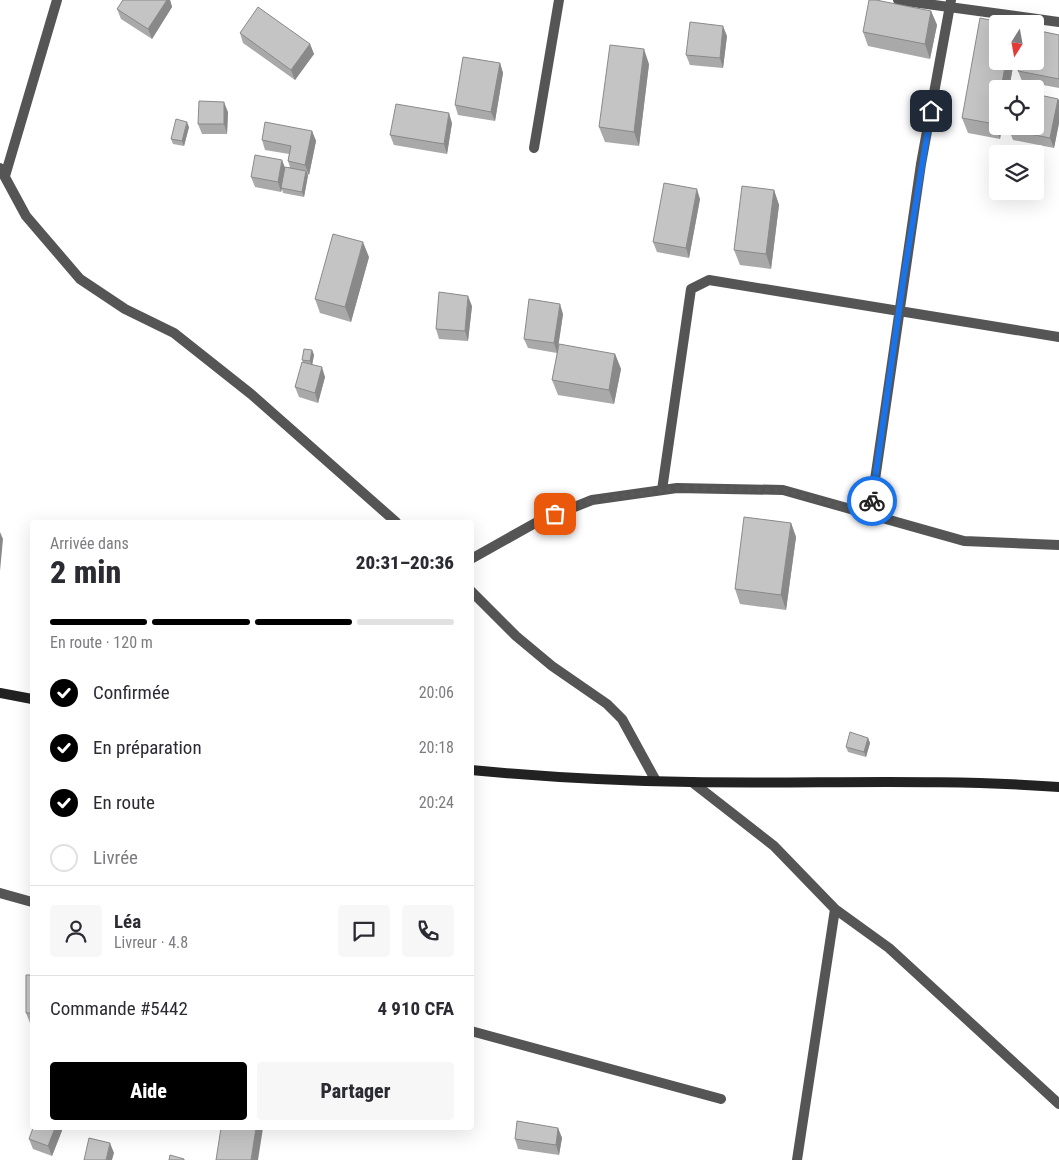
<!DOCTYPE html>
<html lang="fr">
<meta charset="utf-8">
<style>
:root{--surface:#fff;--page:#f7f7f7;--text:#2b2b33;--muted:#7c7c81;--line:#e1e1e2;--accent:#000}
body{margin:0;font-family:"Roboto Condensed",sans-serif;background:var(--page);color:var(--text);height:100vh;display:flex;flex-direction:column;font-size:19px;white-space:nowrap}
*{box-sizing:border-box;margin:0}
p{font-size:16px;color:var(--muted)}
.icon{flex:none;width:28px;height:28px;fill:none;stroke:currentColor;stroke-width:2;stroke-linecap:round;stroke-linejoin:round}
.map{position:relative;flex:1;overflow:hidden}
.sheet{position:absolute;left:30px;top:520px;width:444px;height:610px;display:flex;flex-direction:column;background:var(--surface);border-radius:5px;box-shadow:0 5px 20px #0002}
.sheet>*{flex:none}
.needle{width:32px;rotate:191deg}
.buttons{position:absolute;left:989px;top:15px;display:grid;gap:10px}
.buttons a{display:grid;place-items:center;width:55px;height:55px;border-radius:5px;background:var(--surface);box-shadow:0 5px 20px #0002;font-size:25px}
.pin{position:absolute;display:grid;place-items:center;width:42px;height:42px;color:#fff;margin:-21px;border-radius:10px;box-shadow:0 2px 8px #0006}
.courier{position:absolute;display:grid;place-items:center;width:50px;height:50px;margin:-25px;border:4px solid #1a73e8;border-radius:50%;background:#fff;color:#222;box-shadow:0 1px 6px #0007}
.headline em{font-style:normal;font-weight:800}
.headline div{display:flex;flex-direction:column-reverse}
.headline{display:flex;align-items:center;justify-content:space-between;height:85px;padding:0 20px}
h1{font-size:32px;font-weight:800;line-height:38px}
.bar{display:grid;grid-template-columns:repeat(4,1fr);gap:8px 5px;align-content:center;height:60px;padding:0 20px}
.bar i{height:6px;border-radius:4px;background:var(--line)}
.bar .active{background:var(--accent)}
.bar p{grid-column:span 4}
.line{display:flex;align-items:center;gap:12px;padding:0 20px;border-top:1px solid var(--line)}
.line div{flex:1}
.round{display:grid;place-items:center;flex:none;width:52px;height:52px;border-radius:5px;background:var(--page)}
ol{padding:0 20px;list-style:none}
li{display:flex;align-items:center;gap:15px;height:55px}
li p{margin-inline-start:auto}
li .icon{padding:5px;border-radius:50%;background:var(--accent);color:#fff;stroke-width:4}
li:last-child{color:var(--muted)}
li i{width:28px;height:28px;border:2px solid var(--line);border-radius:50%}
.cta{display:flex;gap:10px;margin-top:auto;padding:10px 20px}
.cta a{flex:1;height:58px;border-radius:5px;background:var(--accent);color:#fff;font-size:20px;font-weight:800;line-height:58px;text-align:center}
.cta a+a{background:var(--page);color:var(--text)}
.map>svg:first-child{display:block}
</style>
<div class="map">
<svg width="1059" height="1160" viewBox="0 0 1059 1160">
<rect width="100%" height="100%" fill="#fff"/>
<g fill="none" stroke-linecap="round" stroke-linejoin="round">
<path stroke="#555" stroke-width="10" d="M 898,0 L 1059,22
M 534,148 L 559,0
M 0,168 L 26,216 L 80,279 L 125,309 L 174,333 L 251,394 L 396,522
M 5,176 L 57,0
M 662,490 L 691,289 L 709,280 L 1059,337
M 870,514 L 921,164 L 951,0
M 471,559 L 537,522 L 592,500 L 677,488 L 783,490 L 964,541 L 1059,545
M 471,591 L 516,636 L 552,666 L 607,704 L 622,719 L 656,781
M 692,782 L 774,846 L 835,909 L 889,948 L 1059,1104
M 0,893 L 32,902
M 471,1031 L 721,1099
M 797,1160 L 835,909"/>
<path stroke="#222" stroke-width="10" d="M 0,693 L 32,699
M 471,770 C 544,777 618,781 691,782 C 814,784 937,778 1059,787"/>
</g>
<path fill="#a9a9a9" d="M 123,0 L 170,0 L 172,7 L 152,39 L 121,19 L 117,9 Z
M 931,11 L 937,25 L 930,59 L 868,46 L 863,32 Z
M 240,33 L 310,44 L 314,54 L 295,80 L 243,43 Z
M 1059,35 L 1059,88 L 1022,81 L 1018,71 Z
M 727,36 L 723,68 L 690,65 L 686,55 Z
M 998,61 L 1014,61 L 1009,89 L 998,126 L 1002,126 L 1000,139 L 968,133 L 962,118 Z
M 500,63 L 503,73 L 495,121 L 458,115 L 455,105 Z
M 649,64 L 639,146 L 605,142 L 599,127 Z
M 1058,99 L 1059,101 L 1059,123 L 1054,148 L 1013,140 L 1009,130 Z
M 228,112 L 227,134 L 202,134 L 198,124 Z
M 452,123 L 447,154 L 394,145 L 390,135 Z
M 189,127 L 184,146 L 173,144 L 171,139 Z
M 312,131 L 316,141 L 309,175 L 308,174 L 304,197 L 283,193 L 282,189 L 281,192 L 255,187 L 251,177 L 290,167 L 288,161 L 289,154 L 265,150 L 262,140 Z
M 774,190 L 779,205 L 771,269 L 740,265 L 734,250 Z
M 700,199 L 689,258 L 657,252 L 653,242 Z
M 369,257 L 351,322 L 320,313 L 315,299 Z
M 472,306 L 468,341 L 439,339 L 436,329 Z
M 563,314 L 558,349 L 615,354 L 621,369 L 614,404 L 558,395 L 552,380 L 557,353 L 528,348 L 524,339 Z
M 312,350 L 314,355 L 312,364 L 325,377 L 318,403 L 299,397 L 295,387 L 303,362 L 302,360 Z
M 791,523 L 796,537 L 786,610 L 740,604 L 735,589 Z
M 868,738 L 870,743 L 866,757 L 848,752 L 846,747 Z
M 32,975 L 32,1023 L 30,1023 L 26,1013 Z
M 63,1128 L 52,1156 L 33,1149 L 29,1139 Z
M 558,1128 L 562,1138 L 559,1155 L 518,1149 L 515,1139 Z"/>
<path fill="#898989" d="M 167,0 L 170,0 L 172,7 L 152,39 L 148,29 Z
M 931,11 L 937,25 L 930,59 L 925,44 Z
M 723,26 L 727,36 L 723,68 L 720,58 Z
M 310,44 L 314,54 L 295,80 L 291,70 Z
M 644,49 L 649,64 L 639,146 L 634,132 Z
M 1006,61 L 1014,61 L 1009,89 L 1001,89 Z
M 500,63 L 503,73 L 495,121 L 491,112 Z
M 1058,99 L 1059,101 L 1059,123 L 1054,148 L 1050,138 Z
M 224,102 L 228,112 L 227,134 L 224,124 Z
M 998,108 L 998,126 L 1002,126 L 1000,139 L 995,124 Z
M 449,113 L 452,123 L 447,154 L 444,144 Z
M 187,122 L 189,127 L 184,146 L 182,141 Z
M 312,131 L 316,141 L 309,175 L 305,165 Z
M 282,160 L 286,170 L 281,192 L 278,182 Z
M 306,171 L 308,176 L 304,197 L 302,192 Z
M 697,189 L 700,199 L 689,258 L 686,248 Z
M 774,190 L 779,205 L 771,269 L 766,254 Z
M 363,242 L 369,257 L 351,322 L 345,307 Z
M 468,296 L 472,306 L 468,341 L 465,331 Z
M 560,304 L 563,314 L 557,353 L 554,343 Z
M 312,350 L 314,355 L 312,366 L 310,361 Z
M 615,354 L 621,369 L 614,404 L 609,390 Z
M 322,367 L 325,377 L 318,403 L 315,393 Z
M 791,523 L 796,537 L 786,610 L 781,595 Z
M 0,532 L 3,539 L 0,571 Z
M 868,738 L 870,743 L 866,757 L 864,752 Z
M 55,1128 L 63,1128 L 52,1156 L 48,1146 Z
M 256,1128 L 263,1128 L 258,1160 L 251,1160 Z
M 558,1128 L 562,1138 L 559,1155 L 556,1145 Z
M 110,1143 L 114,1153 L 112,1160 L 106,1160 Z"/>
<path fill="#c4c4c4" stroke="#898989" d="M 123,0 L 167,0 L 148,29 L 117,9 Z
M 869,0 L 876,0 L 931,11 L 925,44 L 863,32 Z
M 258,7 L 310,44 L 291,70 L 240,33 Z
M 980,18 L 1011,24 L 998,24 L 998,61 L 1006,61 L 1001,89 L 998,89 L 998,108 L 995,124 L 962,118 Z
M 690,22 L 723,26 L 720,58 L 686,55 Z
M 1035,30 L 1059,35 L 1059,79 L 1018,71 L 1020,61 L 1035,61 Z
M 610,45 L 644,49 L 634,132 L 599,127 Z
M 463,57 L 500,63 L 491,112 L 455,105 Z
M 1035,94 L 1058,99 L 1050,138 L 1009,130 L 1010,126 L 1035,126 Z
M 199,101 L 224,102 L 224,124 L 198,124 Z
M 396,104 L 449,113 L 444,144 L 390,135 Z
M 176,119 L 187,122 L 182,141 L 171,139 Z
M 265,122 L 312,131 L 305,165 L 288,161 L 291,146 L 262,140 Z
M 255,155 L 282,160 L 278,182 L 251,177 Z
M 285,167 L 306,171 L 302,192 L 281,188 Z
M 664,183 L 697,189 L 686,248 L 653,242 Z
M 742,186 L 774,190 L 766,254 L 734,250 Z
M 333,234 L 363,242 L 345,307 L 315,299 Z
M 439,292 L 468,296 L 465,331 L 436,329 Z
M 529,299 L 560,304 L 554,343 L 524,339 Z
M 559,344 L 615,354 L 609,390 L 552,380 Z
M 304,349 L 312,350 L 310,361 L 302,360 Z
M 302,362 L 322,367 L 315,393 L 295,387 Z
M 744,517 L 791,523 L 781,595 L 735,589 Z
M 850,732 L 868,738 L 864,752 L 846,747 Z
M 26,975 L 32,975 L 32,1013 L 26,1013 Z
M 517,1121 L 558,1128 L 556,1145 L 515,1139 Z
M 33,1128 L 55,1128 L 48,1146 L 29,1139 Z
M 221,1128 L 256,1128 L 251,1160 L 216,1160 Z
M 89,1138 L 110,1143 L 106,1160 L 84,1160 Z
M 170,1155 L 184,1159 L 184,1160 L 169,1160 Z"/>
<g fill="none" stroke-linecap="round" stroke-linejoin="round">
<path stroke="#595959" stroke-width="5" stroke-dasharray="0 9" d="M 555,514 L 592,500 L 677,488 L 783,490 L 870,514 L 872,501"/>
<path stroke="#1a73e8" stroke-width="6" d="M 872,501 L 904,275 L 931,111"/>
</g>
</svg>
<div class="buttons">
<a><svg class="needle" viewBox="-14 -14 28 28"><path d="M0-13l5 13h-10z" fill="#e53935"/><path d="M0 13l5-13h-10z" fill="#7c7c81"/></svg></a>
<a><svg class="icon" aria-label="locate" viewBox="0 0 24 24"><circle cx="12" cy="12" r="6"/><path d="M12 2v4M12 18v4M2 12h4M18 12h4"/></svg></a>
<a><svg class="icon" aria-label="layers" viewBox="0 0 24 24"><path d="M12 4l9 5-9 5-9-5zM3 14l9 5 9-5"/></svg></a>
</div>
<div class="pin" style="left:555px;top:514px;background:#ea580c"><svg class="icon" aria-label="bag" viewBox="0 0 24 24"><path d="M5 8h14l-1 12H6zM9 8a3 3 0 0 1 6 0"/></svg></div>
<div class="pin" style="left:931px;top:111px;background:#1f2937"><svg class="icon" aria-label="home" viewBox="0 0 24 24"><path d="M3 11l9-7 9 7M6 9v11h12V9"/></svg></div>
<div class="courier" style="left:872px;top:501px"><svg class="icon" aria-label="bike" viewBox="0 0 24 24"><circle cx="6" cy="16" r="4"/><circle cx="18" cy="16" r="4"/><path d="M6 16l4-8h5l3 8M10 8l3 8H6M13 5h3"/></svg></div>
<section class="sheet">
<div class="headline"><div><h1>2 min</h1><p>Arrivée dans</p></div><em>20:31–20:36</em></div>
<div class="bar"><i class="active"></i><i class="active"></i><i class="active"></i><i></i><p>En route · 120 m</p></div>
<ol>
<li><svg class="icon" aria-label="check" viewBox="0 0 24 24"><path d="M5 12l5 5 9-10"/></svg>Confirmée<p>20:06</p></li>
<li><svg class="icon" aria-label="check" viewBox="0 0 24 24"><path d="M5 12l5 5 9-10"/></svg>En préparation<p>20:18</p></li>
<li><svg class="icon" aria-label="check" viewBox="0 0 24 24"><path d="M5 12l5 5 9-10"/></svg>En route<p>20:24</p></li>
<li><i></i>Livrée</li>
</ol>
<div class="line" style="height:90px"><a class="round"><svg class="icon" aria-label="person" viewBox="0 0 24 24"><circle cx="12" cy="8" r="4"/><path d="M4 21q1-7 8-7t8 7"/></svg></a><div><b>Léa</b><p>Livreur · 4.8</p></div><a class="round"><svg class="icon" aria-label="chat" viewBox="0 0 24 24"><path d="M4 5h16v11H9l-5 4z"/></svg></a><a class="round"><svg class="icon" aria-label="phone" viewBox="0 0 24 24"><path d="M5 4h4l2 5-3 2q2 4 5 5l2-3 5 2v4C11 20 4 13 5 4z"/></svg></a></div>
<div class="line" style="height:65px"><div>Commande #5442</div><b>4 910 CFA</b></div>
<div class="cta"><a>Aide</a><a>Partager</a></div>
</section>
</div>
